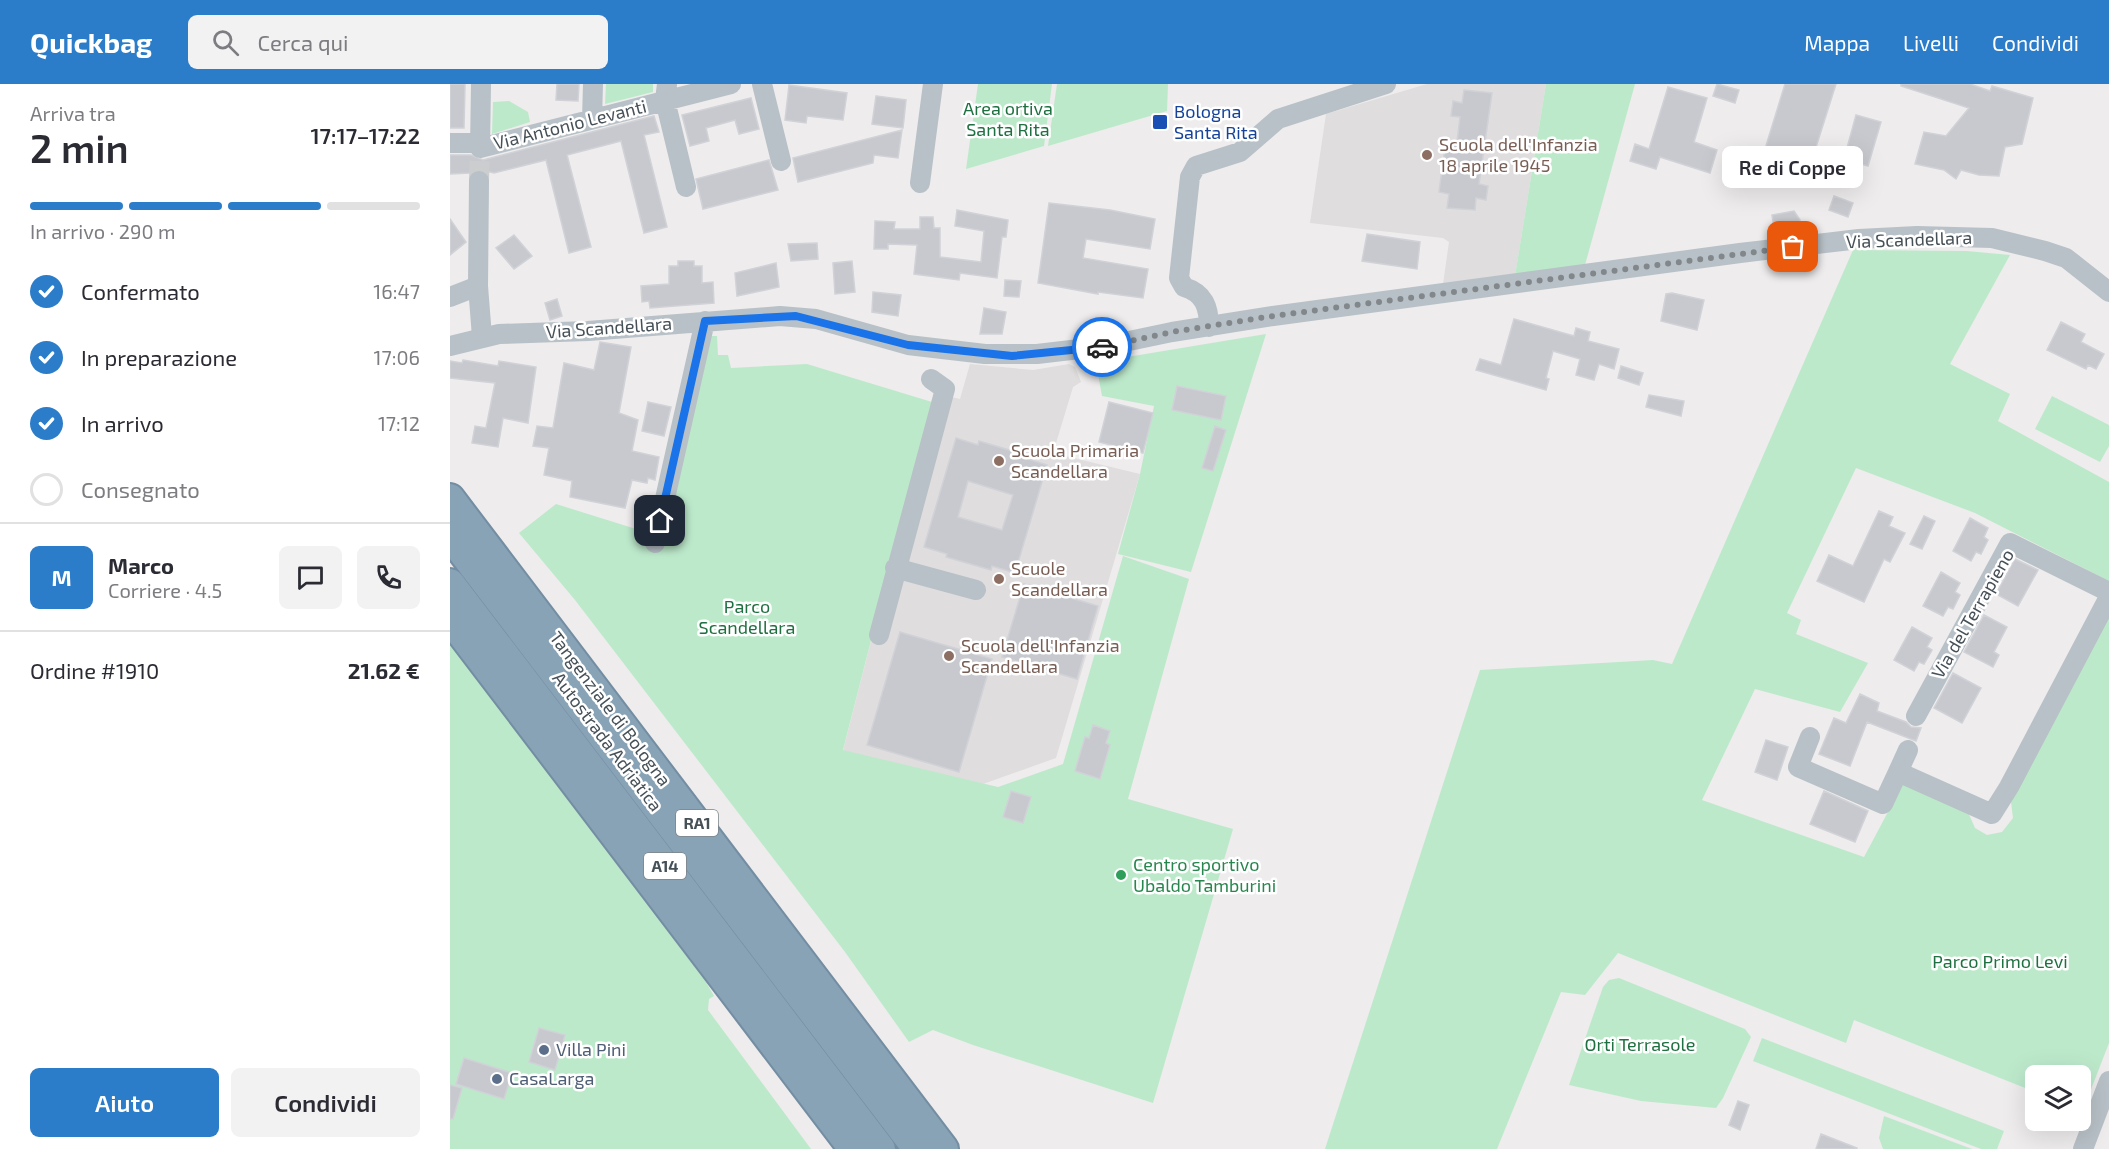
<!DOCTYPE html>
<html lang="it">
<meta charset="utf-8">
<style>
:root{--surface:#fff;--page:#f2f2f3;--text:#2b2b33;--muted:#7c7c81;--line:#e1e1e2;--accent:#2b7cc9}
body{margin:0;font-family:"Exo 2",sans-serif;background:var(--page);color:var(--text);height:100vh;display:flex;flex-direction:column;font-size:22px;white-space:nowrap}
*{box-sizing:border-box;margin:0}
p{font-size:20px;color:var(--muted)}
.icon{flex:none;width:33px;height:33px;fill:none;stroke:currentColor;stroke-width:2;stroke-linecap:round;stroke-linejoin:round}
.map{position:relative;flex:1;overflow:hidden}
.side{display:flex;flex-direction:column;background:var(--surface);width:450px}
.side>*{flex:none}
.buttons{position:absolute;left:1575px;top:981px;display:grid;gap:12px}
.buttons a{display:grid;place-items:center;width:66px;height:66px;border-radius:9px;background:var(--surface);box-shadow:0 6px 24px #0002;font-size:30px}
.pin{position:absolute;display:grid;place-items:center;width:51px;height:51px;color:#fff;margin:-26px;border-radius:12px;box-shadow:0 3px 9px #0006}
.courier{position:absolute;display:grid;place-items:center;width:60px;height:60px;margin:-30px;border:4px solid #1a73e8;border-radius:50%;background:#fff;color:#222;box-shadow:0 2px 8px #0007}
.bubble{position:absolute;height:42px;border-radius:9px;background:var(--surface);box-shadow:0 6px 24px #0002;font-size:20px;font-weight:600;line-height:42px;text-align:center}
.summary em{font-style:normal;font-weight:600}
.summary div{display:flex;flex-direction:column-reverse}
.summary{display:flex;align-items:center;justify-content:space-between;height:102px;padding:0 30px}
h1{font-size:39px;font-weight:600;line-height:45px}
.bar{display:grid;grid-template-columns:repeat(4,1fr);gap:9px 6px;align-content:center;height:72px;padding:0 30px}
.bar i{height:8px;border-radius:4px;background:var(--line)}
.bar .on{background:var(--accent)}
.bar p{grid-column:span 4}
.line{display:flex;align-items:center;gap:15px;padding:0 30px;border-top:2px solid var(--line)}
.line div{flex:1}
.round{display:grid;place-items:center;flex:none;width:63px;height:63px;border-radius:9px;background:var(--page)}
ol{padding:0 30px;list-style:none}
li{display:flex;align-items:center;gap:18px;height:66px}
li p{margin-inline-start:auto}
li .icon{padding:6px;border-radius:50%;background:var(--accent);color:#fff;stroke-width:4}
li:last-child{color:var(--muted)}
li i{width:33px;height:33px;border:3px solid var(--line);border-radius:50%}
.primary-button{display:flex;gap:12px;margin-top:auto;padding:12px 30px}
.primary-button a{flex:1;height:69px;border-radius:9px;background:var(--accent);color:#fff;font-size:24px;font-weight:600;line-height:69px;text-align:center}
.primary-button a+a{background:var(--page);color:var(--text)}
header{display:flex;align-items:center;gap:36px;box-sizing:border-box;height:84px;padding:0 30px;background:var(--accent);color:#fff}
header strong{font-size:28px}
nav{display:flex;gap:33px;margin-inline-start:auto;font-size:21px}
.search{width:420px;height:54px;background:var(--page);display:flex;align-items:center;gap:15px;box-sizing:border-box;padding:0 21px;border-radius:9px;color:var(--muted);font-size:22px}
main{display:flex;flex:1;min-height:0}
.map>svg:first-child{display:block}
</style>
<header>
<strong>Quickbag</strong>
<div class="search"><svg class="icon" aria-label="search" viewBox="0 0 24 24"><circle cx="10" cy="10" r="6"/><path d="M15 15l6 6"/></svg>Cerca qui</div>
<nav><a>Mappa</a><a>Livelli</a><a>Condividi</a></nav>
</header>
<main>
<section class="side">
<div class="summary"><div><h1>2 min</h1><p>Arriva tra</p></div><em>17:17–17:22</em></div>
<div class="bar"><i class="on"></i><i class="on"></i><i class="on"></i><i></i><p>In arrivo · 290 m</p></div>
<ol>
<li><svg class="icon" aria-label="check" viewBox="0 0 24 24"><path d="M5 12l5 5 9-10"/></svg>Confermato<p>16:47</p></li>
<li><svg class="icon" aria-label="check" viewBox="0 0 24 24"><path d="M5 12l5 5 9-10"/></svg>In preparazione<p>17:06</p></li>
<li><svg class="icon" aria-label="check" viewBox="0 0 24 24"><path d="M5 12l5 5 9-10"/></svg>In arrivo<p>17:12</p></li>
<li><i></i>Consegnato</li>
</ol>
<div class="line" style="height:108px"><b class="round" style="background:var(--accent);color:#fff">M</b><div><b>Marco</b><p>Corriere · 4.5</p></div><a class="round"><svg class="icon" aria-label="chat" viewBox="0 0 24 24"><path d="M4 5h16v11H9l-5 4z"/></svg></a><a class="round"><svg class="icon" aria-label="phone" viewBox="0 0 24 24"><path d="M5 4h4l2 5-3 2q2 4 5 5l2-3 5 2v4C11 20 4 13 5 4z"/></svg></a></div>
<div class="line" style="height:78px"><div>Ordine #1910</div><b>21.62 €</b></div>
<div class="primary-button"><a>Aiuto</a><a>Condividi</a></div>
</section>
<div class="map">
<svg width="1659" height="1065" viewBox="0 0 1659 1065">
<rect width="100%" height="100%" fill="#eeecec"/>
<path fill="#dfdddd" d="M 977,0 L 1096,0 L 1065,192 L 993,200 L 999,158 L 993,154 L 860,139 L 876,30 Z
M 520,280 L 583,286 L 619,280 L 625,283 L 631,298 L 623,303 L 603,369 L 690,390 L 606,674 L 533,700 L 393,667 L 482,318 L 488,310 L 510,315 Z"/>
<path fill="#bde9cb" d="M 156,0 L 203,0 L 203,8 L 155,20 Z
M 528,0 L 602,0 L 594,62 L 516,85 Z
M 607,0 L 718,0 L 717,27 L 598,62 Z
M 1096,0 L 1185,0 L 1135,181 L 1065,192 Z
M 59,17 L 78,28 L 80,38 L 42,50 L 43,18 Z
M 1403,166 L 1517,167 L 1560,171 L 1500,280 L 1560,310 L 1548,337 L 1659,398 L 1659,497 L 1525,429 L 1406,384 L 1337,529 L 1351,536 L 1346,550 L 1418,579 L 1390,628 L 1305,605 L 1252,716 L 1414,773 L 1455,696 L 1518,728 L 1525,744 L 1537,751 L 1552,748 L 1563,734 L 1560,710 L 1659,530 L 1659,959 L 1633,1026 L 1631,1025 L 1630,992 L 1586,992 L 1585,1008 L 1404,936 L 1396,959 L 1168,869 L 1135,911 L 1111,908 L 1047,1065 L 875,1065 L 1030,586 L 1203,576 L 1222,580 Z
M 816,250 L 741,488 L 668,470 L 690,390 L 704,322 L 652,312 L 647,285 L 653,277 Z
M 260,252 L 267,252 L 268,271 L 278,271 L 281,284 L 357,280 L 482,318 L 393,666 L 548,703 L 613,680 L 673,472 L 739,495 L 678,715 L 783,745 L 703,1019 L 523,961 L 483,946 L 459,958 L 395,868 L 125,516 L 69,449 L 106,420 L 202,450 Z
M 1602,312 L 1659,341 L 1659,362 L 1650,378 L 1585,345 Z
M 0,560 L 256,898 L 264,912 L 259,915 L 258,926 L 361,1065 L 0,1065 Z
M 1169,894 L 1295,945 L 1301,953 L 1273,1014 L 1266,1024 L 1191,1017 L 1119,1001 L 1153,903 L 1159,896 Z
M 1312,954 L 1554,1047 L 1547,1065 L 1531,1065 L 1303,977 Z
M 1434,1032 L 1522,1065 L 1433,1065 L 1429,1054 Z"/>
<path fill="#c7c9ce" stroke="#d0d2d7" stroke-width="1.5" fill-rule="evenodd" d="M 0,0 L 15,0 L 14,44 L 0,44 Z
M 107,0 L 129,0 L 128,17 L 106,16 Z
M 1267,0 L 1289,6 L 1285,19 L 1263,12 Z
M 1335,0 L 1386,0 L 1361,79 L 1315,65 Z
M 1451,0 L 1520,0 L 1540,7 L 1542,2 L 1583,14 L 1572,60 L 1555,63 L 1549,92 L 1529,91 L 1511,86 L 1506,95 L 1494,86 L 1465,80 L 1474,48 L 1496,52 L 1519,24 L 1451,2 Z
M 339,1 L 397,9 L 393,36 L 357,32 L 356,39 L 335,36 Z
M 1218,3 L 1257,14 L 1244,58 L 1267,66 L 1260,89 L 1210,73 L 1206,85 L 1180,77 L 1185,60 L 1199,65 Z
M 1014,6 L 1042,9 L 1029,100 L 1038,102 L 1036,116 L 1026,114 L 1025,126 L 997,124 L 999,110 L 989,108 L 996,56 L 1007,58 L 1010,33 L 1001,32 L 1003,17 L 1012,19 Z
M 426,12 L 456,16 L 453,44 L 422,40 Z
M 301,14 L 309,45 L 289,50 L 285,36 L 256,44 L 259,57 L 240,62 L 232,31 Z
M 1406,31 L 1431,38 L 1418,82 L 1394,75 Z
M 204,32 L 209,48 L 194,51 L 217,143 L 194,149 L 171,57 L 117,71 L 141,163 L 119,169 L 96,76 L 44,89 L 29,85 L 20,89 L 0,90 L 0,71 L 21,71 L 33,76 Z
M 452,46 L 448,74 L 424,71 L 423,79 L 348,98 L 343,74 Z
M 319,76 L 328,106 L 253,125 L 246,95 Z
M 1384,112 L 1403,119 L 1398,133 L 1379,126 Z
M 599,119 L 660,126 L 705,135 L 700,165 L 636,155 L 633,174 L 698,185 L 693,214 L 648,208 L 648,210 L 588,199 Z
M 507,126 L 558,136 L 556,153 L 552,153 L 547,194 L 510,189 L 509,196 L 464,190 L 467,161 L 438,160 L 438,165 L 424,165 L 425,137 L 445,138 L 444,145 L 470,145 L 470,133 L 483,133 L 484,144 L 490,144 L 490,173 L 531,178 L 534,147 L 505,142 Z
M 1344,127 L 1350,136 L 1347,148 L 1325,151 L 1322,131 Z
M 0,135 L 16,158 L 0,171 Z
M 917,150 L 970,158 L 967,185 L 912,177 Z
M 64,151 L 82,172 L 64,185 L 46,164 Z
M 367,159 L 368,175 L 341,177 L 338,160 Z
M 228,177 L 244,177 L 244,182 L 252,182 L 252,199 L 263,198 L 264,219 L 200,224 L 199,217 L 192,218 L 191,202 L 219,200 L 219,182 L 228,182 Z
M 402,177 L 405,208 L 385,210 L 383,179 Z
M 326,179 L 329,203 L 287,212 L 285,189 Z
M 555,196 L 571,197 L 569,213 L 554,212 Z
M 423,208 L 451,211 L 448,232 L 422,228 Z
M 1222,209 L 1254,216 L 1247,246 L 1211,237 L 1216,210 Z
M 107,215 L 112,232 L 100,236 L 95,219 Z
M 534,224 L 556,228 L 552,250 L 530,250 Z
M 1064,235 L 1124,252 L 1126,244 L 1140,248 L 1138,257 L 1169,265 L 1164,285 L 1149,280 L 1144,296 L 1126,291 L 1130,275 L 1103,267 L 1096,294 L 1099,295 L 1096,306 L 1026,286 L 1030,275 L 1051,281 Z
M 1611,238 L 1635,250 L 1631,258 L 1654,270 L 1646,285 L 1638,281 L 1636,285 L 1597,266 Z
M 150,258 L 181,263 L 169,329 L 188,336 L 182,367 L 209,373 L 205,396 L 198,394 L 197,399 L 182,396 L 175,424 L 120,413 L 122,397 L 94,391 L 99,364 L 83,362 L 87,342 L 103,344 L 114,279 L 144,286 Z
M 13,276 L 48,282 L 49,277 L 86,283 L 78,339 L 53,334 L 48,363 L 22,359 L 25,342 L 36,344 L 45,299 L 0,294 L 0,277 L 12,279 Z
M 1171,282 L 1193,289 L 1189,301 L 1168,294 Z
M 727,302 L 776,312 L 771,336 L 722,326 Z
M 1199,311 L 1234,317 L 1231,332 L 1196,323 Z
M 198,318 L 221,323 L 214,352 L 192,347 Z
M 659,318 L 703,329 L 693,369 L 649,358 Z
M 765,342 L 776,346 L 763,387 L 752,384 Z
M 506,354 L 528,361 L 529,357 L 576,371 L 575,374 L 597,381 L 565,489 L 542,482 L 541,486 L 496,473 L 497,470 L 474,463 ZM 518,397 L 563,411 L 552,446 L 508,433 Z
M 1429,427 L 1443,433 L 1439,442 L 1455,449 L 1440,478 L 1434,475 L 1414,518 L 1367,497 L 1379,471 L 1403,482 Z
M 1474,432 L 1485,437 L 1472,465 L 1460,460 Z
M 1520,434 L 1538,444 L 1534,453 L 1538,456 L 1531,470 L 1526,468 L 1521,477 L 1503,467 Z
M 1565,475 L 1588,486 L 1568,522 L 1546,510 Z
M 1491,488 L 1510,499 L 1505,508 L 1510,511 L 1503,525 L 1498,523 L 1493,532 L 1473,522 Z
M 574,500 L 648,522 L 627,595 L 552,573 Z
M 1534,531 L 1557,543 L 1544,568 L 1549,571 L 1543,583 L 1514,568 Z
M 1462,543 L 1482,554 L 1477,563 L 1482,566 L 1474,580 L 1469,578 L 1464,587 L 1444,576 Z
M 450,548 L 542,575 L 509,688 L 417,661 Z
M 1503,589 L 1531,604 L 1512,639 L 1484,624 Z
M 1410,610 L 1429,619 L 1427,627 L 1456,638 L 1461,643 L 1471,644 L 1466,657 L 1417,638 L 1400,682 L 1369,670 L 1384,634 L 1396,639 Z
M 643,641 L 660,647 L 656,659 L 660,661 L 650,695 L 625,687 L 635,653 L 639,654 Z
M 1316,656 L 1338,663 L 1327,696 L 1305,688 Z
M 561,707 L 581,713 L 573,739 L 553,733 Z
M 1374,707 L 1418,727 L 1405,758 L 1360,740 Z
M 89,944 L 115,951 L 105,986 L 79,978 Z
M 14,974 L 62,989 L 54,1015 L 6,1000 Z
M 0,1001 L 12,1004 L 3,1035 L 0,1035 Z
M 1288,1017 L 1299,1021 L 1290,1046 L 1279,1041 Z
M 1371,1050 L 1407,1064 L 1407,1065 L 1366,1065 Z"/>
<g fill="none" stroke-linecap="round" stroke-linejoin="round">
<path stroke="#cccdce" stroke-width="20" stroke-dasharray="20 10" stroke-linecap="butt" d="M 29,97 L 30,64"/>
<defs>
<path id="highway" d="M 0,414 L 494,1065
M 0,452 L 467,1065
M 0,499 L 431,1065
M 0,535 L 403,1065"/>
</defs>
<use href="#highway" stroke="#738da2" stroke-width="32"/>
<path stroke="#b8c1c7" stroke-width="20" d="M 31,0 L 30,64 L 281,0
M 217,0 L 215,16 L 236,103
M 312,0 L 331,77
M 142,35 L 143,0
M 0,59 L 30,59
M 29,97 L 28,202 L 32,253
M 470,99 L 483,0
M 0,213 L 28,202
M 759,243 C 759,223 754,209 734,203 L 729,194 L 740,93 L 746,82 L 790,68 L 828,35 L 936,0
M 0,262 L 49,250 L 138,247 L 330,232 L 366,235 L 458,261 L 535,270 L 587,270 L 655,262 L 722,248 L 823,232 L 1290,169 L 1409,155 L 1467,152 L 1542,154 L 1595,167 L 1616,174 L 1659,208
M 205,459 L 255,237
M 445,484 L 526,506
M 429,551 L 495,305 L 481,295
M 1466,632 L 1560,459 L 1659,508
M 1360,653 L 1348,683 L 1433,720 L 1448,688 L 1542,730 L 1559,703 L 1659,513
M 1448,688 L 1458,666
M 1633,1065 L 1659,997"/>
<use href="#highway" stroke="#88a2b6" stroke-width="28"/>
</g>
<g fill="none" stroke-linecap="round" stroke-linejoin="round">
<path stroke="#81878b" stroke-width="6" stroke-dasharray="0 10.8" d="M 652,263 L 722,248 L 823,232 L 1343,163"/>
<path stroke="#1a73e8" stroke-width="8" d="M 210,437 L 255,237 L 346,232 L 458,261 L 562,272 L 652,263"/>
</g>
<rect fill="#1a4fb4" stroke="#fff" stroke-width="2" x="702" y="30" width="16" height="16" rx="3"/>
<g fill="#8d6e63" stroke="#fff" stroke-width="2">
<circle cx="977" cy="71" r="6"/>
<circle cx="549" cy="377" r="6"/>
<circle cx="549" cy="495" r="6"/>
<circle cx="499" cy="572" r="6"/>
</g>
<circle fill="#2e9e5b" stroke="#fff" stroke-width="2" cx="671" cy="791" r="6"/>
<g fill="#5c6f8a" stroke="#fff" stroke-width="2">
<circle cx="94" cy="966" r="6"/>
<circle cx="47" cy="995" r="6"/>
</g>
<g text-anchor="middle" stroke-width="5" stroke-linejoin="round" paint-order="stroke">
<g fill="#fff" stroke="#7e8489" stroke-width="1.5">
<rect x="226" y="726" width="42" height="26" rx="4.5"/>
<rect x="194" y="769" width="42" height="26" rx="4.5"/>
</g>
<g font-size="16" font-weight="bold" fill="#465057">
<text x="247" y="745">RA1</text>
<text x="215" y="788">A14</text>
</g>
<g font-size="18" fill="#1f7041" stroke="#fff">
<text x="558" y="31">Area ortiva<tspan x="558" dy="21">Santa Rita</tspan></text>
<text x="297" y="529">Parco<tspan x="297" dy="21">Scandellara</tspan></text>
<text x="1550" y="884">Parco Primo Levi</text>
<text x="1190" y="967">Orti Terrasole</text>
</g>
<g font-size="18" fill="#164399" stroke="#fff" text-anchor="start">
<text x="724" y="34">Bologna<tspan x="724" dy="21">Santa Rita</tspan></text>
</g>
<g font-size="18" fill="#465057" stroke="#fff">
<text transform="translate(120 41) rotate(-14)" y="6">Via Antonio Levanti</text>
<text transform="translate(1459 156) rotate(-2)" y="6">Via Scandellara</text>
<text transform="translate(159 244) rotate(-4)" y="6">Via Scandellara</text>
<text transform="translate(1523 530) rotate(-60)" y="6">Via del Terrapieno</text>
<text transform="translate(160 625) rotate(53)" y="6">Tangenziale di Bologna</text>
<text transform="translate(157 658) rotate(53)" y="6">Autostrada Adriatica</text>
</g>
<g font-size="18" fill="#785e54" stroke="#fff" text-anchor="start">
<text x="989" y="67">Scuola dell'Infanzia<tspan x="989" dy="21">18 aprile 1945</tspan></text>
<text x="561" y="373">Scuola Primaria<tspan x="561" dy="21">Scandellara</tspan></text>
<text x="561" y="491">Scuole<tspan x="561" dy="21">Scandellara</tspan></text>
<text x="511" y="568">Scuola dell'Infanzia<tspan x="511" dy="21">Scandellara</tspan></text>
</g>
<g font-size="18" fill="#27864d" stroke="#fff" text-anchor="start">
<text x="683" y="787">Centro sportivo<tspan x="683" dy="21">Ubaldo Tamburini</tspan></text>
</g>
<g font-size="18" fill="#4e5e75" stroke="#fff" text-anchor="start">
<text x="106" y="972">Villa Pini</text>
<text x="59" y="1001">CasaLarga</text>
</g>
</g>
</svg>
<div class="buttons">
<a><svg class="icon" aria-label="layers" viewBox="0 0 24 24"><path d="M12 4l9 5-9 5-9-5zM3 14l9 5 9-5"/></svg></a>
</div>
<div class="pin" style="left:1343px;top:163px;background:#ea580c"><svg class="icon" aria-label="bag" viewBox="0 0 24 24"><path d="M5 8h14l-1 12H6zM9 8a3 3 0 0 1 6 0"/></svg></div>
<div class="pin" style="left:210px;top:437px;background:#1f2937"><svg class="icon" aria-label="home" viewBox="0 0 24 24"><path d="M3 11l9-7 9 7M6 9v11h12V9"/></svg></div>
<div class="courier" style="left:652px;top:263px"><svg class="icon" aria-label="car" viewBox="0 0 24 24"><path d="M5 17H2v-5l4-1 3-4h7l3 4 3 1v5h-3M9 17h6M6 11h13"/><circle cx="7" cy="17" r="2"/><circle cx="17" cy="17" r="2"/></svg></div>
<div class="bubble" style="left:1272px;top:62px;width:141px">Re di Coppe</div>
</div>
</main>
